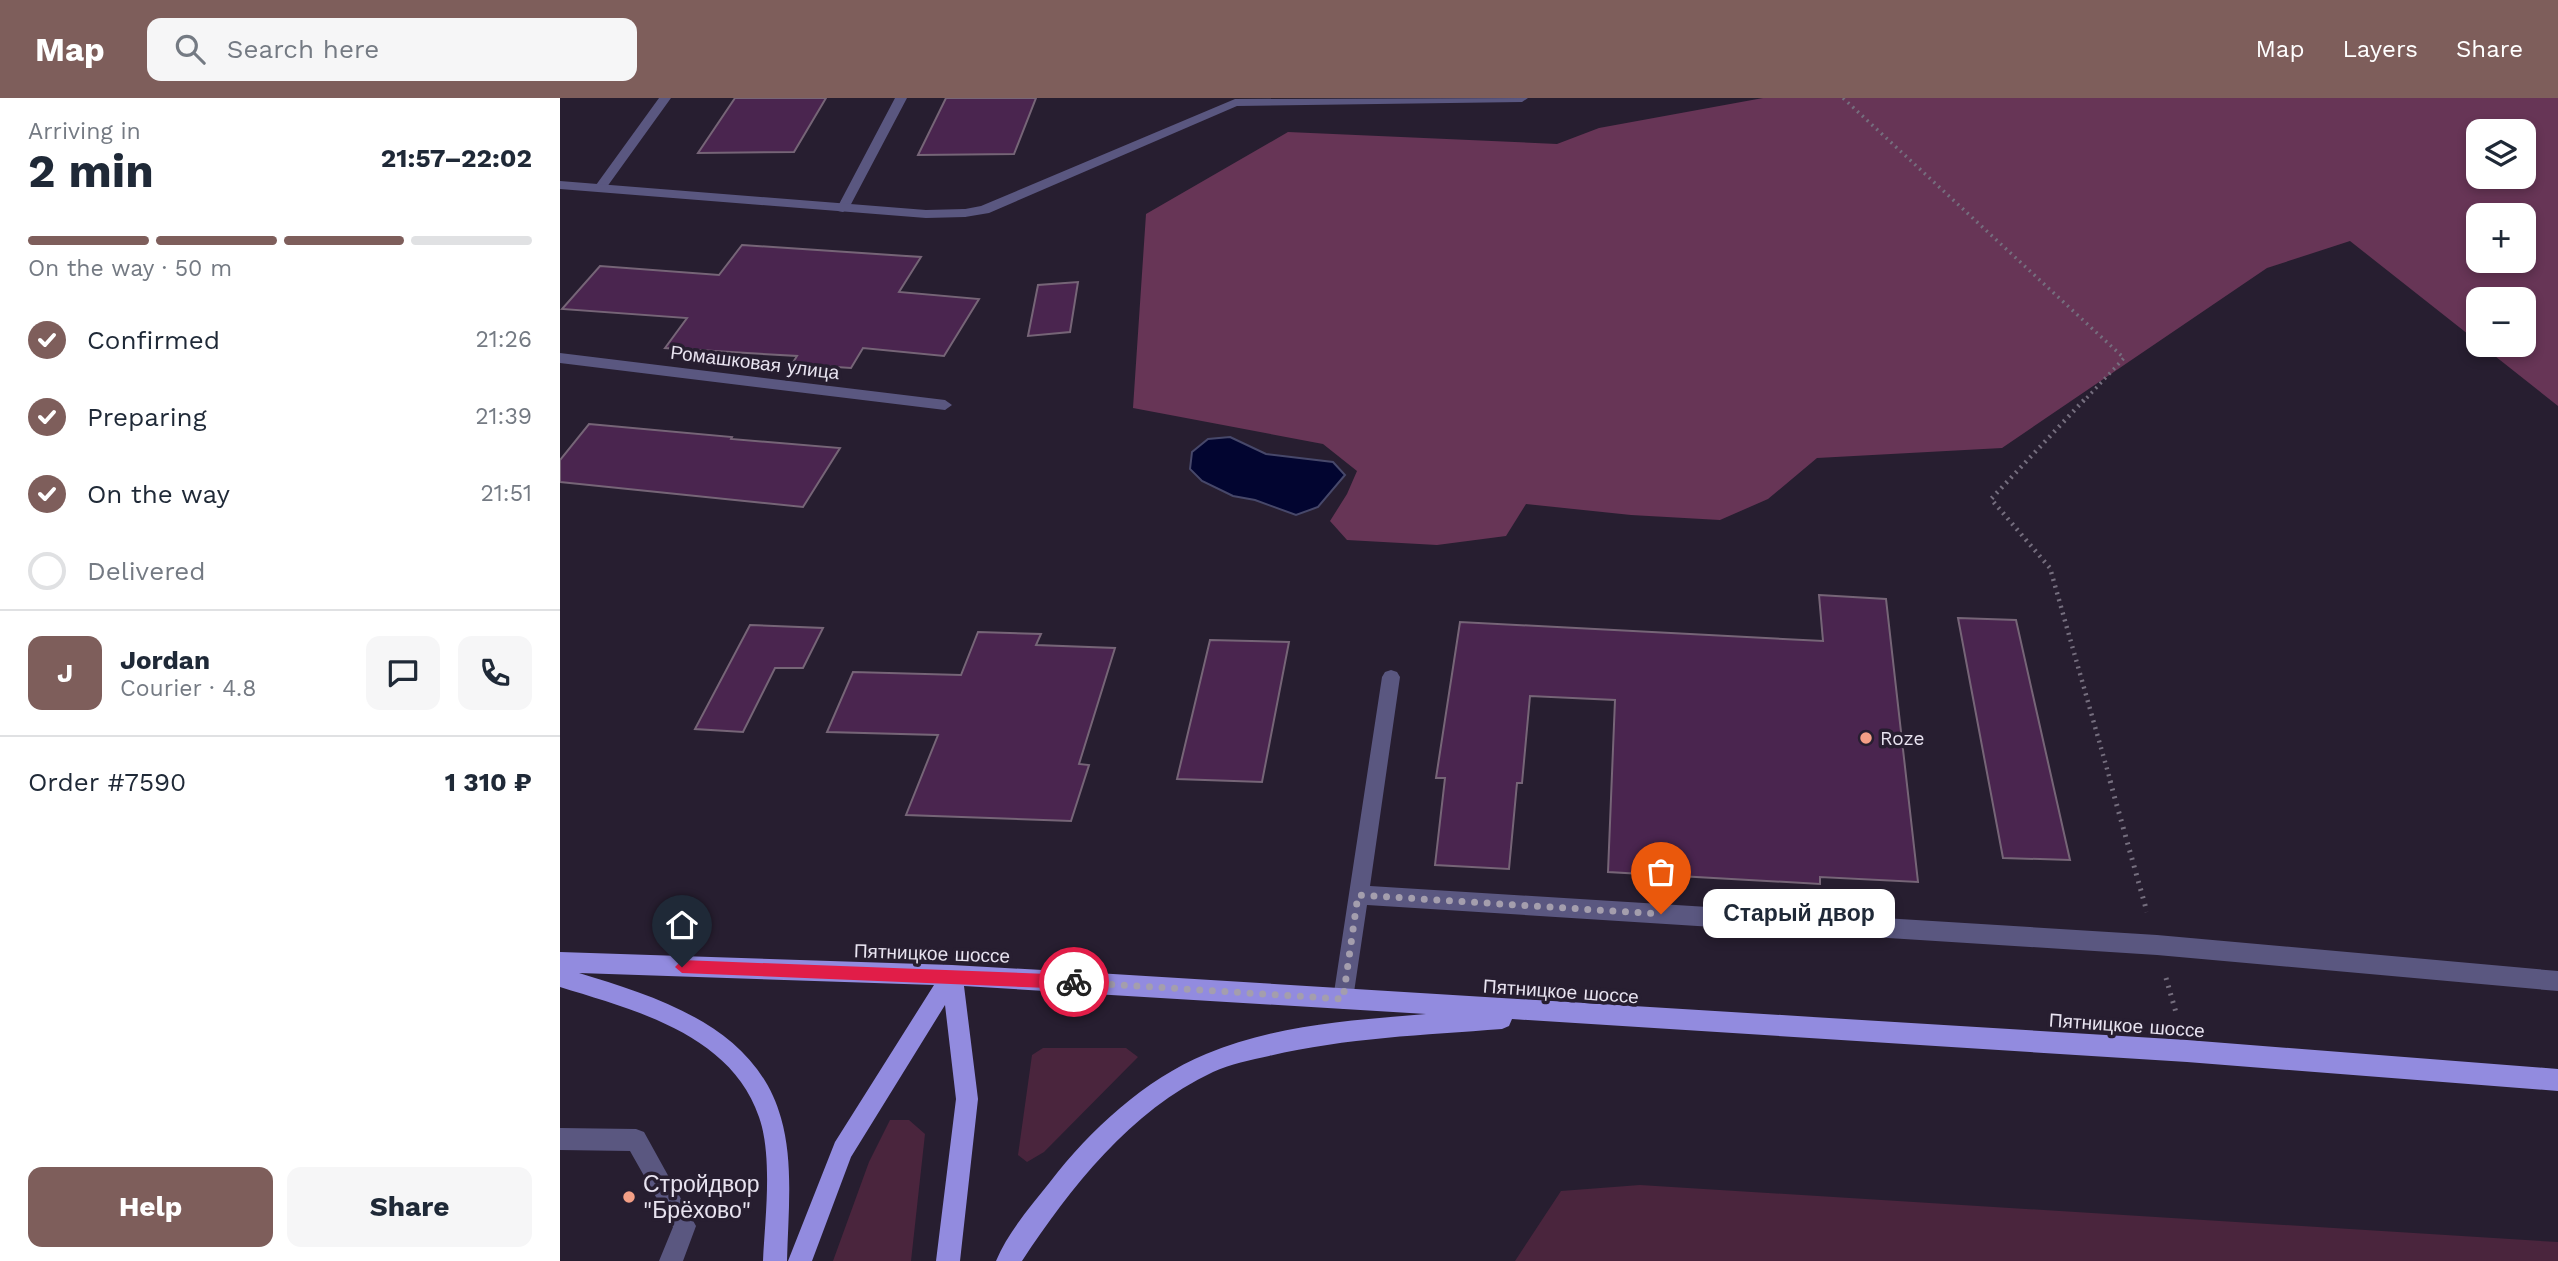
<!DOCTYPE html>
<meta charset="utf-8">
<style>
:root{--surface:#fff;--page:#f6f6f7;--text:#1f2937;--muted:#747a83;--line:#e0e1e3;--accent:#7e5e5b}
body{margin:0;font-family:"Work Sans",sans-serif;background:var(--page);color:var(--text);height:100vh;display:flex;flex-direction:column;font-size:26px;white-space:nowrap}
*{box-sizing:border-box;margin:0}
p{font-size:23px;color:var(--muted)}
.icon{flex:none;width:38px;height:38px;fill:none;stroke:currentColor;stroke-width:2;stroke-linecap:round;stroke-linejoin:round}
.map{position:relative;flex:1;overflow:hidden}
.panel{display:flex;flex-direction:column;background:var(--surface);width:560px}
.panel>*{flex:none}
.fabs{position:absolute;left:1906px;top:21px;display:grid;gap:14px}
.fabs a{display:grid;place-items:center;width:70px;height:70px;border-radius:14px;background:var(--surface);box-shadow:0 4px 10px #0003;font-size:35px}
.pin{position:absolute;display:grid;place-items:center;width:60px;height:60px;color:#fff;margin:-72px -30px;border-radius:50% 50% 50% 0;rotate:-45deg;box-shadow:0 0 7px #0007}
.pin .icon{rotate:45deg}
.courier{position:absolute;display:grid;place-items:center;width:70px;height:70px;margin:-35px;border:5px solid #e11d48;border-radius:50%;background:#fff;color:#222;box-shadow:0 2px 9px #0007}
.bubble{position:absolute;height:49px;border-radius:14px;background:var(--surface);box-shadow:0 4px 10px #0003;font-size:23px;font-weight:700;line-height:49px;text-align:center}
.headline em{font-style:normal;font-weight:700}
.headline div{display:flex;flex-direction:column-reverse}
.headline{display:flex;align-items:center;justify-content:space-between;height:119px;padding:0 28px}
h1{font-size:46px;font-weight:700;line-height:52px}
.bar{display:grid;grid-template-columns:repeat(4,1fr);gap:10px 7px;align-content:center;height:84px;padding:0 28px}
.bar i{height:9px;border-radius:5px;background:var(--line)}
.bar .on{background:var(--accent)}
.bar p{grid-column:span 4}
.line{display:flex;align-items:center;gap:18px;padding:0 28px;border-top:2px solid var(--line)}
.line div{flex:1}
.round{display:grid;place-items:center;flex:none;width:74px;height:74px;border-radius:14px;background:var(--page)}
ol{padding:0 28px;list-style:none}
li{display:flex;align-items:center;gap:21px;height:77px}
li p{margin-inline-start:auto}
li .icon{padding:7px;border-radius:50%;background:var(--accent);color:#fff;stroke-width:4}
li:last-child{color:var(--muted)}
li i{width:38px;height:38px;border:4px solid var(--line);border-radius:50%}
.button{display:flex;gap:14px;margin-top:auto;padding:14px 28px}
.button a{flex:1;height:80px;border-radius:14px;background:var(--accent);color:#fff;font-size:28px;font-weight:700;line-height:80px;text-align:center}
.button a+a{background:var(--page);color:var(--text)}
header{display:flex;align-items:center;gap:42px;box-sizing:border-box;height:98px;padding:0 35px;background:var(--accent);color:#fff}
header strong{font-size:33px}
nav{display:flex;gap:38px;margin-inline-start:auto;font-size:24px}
.search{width:490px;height:63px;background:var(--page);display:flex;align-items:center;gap:18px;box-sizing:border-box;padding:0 24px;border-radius:14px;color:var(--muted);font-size:26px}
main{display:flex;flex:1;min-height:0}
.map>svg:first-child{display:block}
</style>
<header>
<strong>Map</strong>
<div class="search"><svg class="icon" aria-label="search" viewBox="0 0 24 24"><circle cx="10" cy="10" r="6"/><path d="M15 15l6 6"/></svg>Search here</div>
<nav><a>Map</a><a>Layers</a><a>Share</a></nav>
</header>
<main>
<section class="panel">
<div class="headline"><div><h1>2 min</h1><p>Arriving in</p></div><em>21:57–22:02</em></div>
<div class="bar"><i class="on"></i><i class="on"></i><i class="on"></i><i></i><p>On the way · 50 m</p></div>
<ol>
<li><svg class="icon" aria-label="check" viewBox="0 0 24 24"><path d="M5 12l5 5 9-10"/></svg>Confirmed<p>21:26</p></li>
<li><svg class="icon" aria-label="check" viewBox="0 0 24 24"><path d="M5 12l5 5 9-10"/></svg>Preparing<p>21:39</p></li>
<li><svg class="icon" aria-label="check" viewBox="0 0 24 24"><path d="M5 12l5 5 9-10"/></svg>On the way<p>21:51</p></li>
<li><i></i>Delivered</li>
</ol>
<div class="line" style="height:126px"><b class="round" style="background:var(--accent);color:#fff">J</b><div><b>Jordan</b><p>Courier · 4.8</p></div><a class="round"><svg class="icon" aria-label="chat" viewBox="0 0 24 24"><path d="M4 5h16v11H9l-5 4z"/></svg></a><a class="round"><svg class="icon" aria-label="phone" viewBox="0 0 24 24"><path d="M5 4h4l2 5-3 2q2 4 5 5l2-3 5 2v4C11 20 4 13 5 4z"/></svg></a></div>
<div class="line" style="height:91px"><div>Order #7590</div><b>1 310 ₽</b></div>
<div class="button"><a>Help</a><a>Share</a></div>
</section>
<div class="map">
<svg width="1998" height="1163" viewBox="0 0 1998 1163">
<rect width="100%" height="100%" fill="#271e30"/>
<path fill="#4a253d" d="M 483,950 L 566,950 L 578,959 L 484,1054 L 467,1064 L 458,1057 L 472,957 Z
M 330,1022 L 349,1022 L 365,1036 L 351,1163 L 273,1163 L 309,1064 Z
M 1080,1087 L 1998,1144 L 1998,1163 L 955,1163 L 1001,1093 Z"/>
<path fill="#673556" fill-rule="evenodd" d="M 1203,0 L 1998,0 L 1998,308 L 1921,247 L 1964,247 L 1964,201 L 1918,201 L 1918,244 L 1790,143 L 1707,170 L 1442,350 L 1257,360 L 1208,401 L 1160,422 L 1071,417 L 966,406 L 946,438 L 877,447 L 787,442 L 770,423 L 787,396 L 797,373 L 763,346 L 573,310 L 586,116 L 728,34 L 997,46 L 1039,30 ZM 1918,33 L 1964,33 L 1964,79 L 1918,79 ZM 1918,117 L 1964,117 L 1964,163 L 1918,163 Z"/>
<path fill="#020530" stroke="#47486a" stroke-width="2" d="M 670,339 L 706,356 L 773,364 L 785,377 L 758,409 L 736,417 L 695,402 L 673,398 L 642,383 L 630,371 L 632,354 L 648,341 Z"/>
<path fill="#4a254f" stroke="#766577" stroke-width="2" d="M 175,0 L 266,0 L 234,54 L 138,55 Z
M 386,0 L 476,0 L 454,56 L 358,57 Z
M 182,147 L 361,159 L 339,194 L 419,201 L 384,258 L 303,250 L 291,270 L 232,266 L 237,258 L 105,250 L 127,220 L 2,211 L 40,168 L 159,177 Z
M 518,184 L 510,234 L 468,238 L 478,187 Z
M 29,326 L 172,339 L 171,341 L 280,350 L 243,409 L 0,384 L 0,362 Z
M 1259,497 L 1326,501 L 1358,784 L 1260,779 L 1260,786 L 1048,774 L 1055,602 L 970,598 L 962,685 L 957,685 L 949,771 L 875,767 L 885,680 L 876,680 L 900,524 L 1263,543 Z
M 1398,520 L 1456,522 L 1510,762 L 1443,760 Z
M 190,527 L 263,530 L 243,570 L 215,570 L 183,634 L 135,631 Z
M 418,534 L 481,536 L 476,547 L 555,550 L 519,666 L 529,667 L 511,723 L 346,717 L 378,637 L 267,634 L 293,574 L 401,577 Z
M 650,542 L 729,544 L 702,684 L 617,681 Z"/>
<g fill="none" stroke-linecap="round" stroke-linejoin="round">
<path stroke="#756e7e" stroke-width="3.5" stroke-dasharray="2 4.5" stroke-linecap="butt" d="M 1283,0 L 1564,260 L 1523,304"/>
<path stroke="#756e7e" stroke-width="4.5" stroke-dasharray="2 5" stroke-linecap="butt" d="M 1524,302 L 1431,401 L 1490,470 L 1551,685"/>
<path stroke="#756e7e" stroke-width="5" stroke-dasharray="2 6" stroke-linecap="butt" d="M 1550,683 L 1587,814
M 1606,880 L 1617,918"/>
<path fill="#5a5780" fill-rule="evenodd" d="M 99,0 L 111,0 L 44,93 L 36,93 L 36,87 Z
M 335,0 L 347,0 L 289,110 L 283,114 L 278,113 L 277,110 Z
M 968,0 L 962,4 L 677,8 L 429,115 L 405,119 L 399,115 L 400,112 L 421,108 L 675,1 Z
M 831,572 L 837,574 L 840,579 L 810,788 L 1597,837 L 1998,873 L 1998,893 L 1597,857 L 807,807 L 793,901 L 790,908 L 783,911 L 776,908 L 773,901 L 822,579 L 825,574 Z
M 0,1030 L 76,1031 L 84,1034 L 136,1128 L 123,1163 L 99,1163 L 113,1129 L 70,1053 L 0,1052 Z"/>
<path fill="#5a5780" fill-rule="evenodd" d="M 0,83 L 366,112 L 405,111 L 411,115 L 405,119 L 366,120 L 0,91 Z
M 0,255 L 385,302 L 392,307 L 385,312 L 0,265 Z"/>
<path fill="#928bdf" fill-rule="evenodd" d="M 0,854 L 392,867 L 553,876 L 1627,942 L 1998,971 L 1998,993 L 1627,964 L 952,921 L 949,928 L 942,931 C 864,937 785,940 709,958 C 691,962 670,966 653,974 C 570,1013 511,1089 462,1163 L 436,1163 C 448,1134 471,1108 490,1084 C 530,1032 585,981 646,956 C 714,927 793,922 866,916 L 404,888 L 418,1001 L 400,1163 L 376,1163 L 396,1001 L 385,907 L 291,1059 L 252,1163 L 228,1163 L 275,1044 L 374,887 L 19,875 C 98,899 196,929 221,1020 C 234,1065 228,1117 227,1163 L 203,1163 C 205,1120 213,1059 199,1019 C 171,936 74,912 0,889 Z"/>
</g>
<path fill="#e11d48" d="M 122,862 L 514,877 L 521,884 L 514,891 L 122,875 L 115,869 Z"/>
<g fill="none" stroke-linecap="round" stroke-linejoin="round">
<path stroke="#a49ead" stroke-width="7" stroke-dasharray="0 12.6" d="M 514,884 L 783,901 L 798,797 L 1101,816"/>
</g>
<g fill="#f39f86" stroke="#271e30" stroke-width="2.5">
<circle cx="1306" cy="640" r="7"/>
<circle cx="69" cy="1099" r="7"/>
</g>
<g text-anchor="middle" stroke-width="7" stroke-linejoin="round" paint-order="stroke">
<g font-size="19" fill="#e8e3f0" stroke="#271e30">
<text transform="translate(195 264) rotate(7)" y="7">Ромашковая улица</text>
<text transform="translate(372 855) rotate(2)" y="7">Пятницкое шоссе</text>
<text transform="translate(1001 893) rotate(4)" y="7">Пятницкое шоссе</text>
<text transform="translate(1567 927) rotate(4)" y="7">Пятницкое шоссе</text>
</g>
<g font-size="19" fill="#e8e3f0" stroke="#271e30" text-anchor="start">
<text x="1320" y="647">Roze</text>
</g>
<g font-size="23" fill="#e8e3f0" stroke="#271e30" text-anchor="start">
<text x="83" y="1094">Стройдвор<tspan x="83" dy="26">"Брёхово"</tspan></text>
</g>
</g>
</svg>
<div class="fabs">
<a><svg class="icon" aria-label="layers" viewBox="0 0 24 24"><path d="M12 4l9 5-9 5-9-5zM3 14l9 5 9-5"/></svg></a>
<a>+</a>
<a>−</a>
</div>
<div class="pin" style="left:1101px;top:816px;background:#ea580c"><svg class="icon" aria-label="bag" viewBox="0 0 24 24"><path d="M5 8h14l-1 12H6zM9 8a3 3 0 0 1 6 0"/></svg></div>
<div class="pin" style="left:122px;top:869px;background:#1f2937"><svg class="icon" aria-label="home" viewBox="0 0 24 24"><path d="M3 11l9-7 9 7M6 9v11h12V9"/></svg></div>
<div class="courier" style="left:514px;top:884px"><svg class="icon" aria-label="bike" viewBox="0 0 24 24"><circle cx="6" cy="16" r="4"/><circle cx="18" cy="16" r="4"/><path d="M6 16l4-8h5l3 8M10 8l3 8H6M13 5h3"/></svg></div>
<div class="bubble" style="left:1143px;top:791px;width:192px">Старый двор</div>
</div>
</main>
